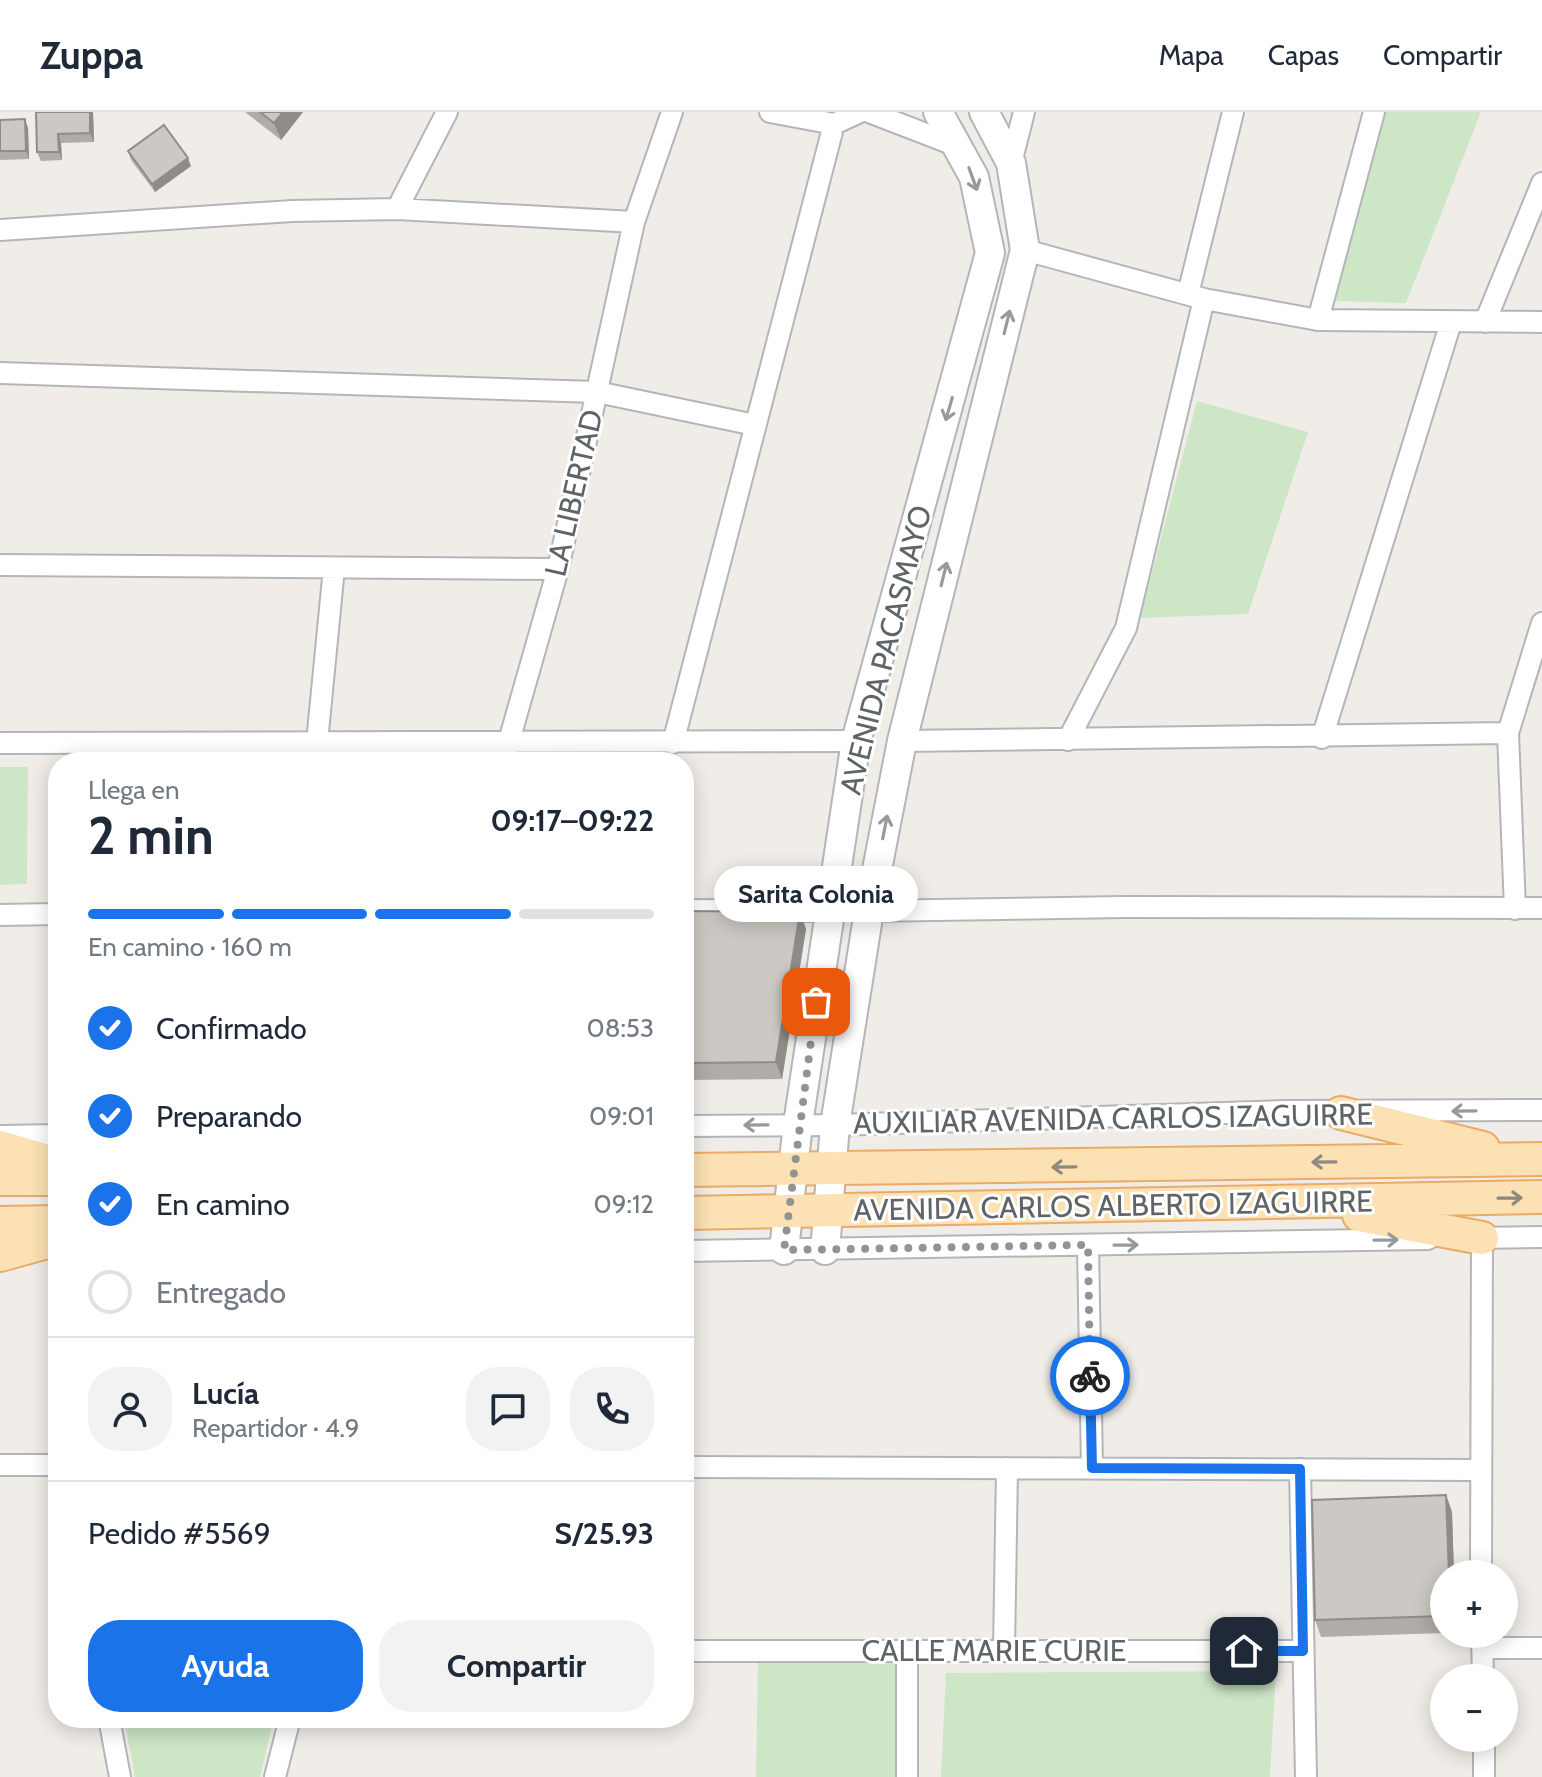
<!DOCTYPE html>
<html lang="es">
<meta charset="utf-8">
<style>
:root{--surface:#fff;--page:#f2f2f3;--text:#1f2937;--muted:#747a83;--line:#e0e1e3;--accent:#1a73e8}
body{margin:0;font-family:Cabin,sans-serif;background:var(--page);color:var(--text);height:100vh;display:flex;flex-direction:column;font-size:30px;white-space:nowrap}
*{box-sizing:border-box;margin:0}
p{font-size:26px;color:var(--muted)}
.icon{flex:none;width:44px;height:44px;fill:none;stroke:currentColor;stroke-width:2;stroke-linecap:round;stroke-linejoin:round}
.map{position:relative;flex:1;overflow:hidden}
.side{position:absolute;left:48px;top:640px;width:646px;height:976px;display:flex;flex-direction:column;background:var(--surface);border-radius:32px;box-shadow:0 4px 20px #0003}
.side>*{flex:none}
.buttons{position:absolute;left:1430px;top:1448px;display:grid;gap:16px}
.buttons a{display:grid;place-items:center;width:88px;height:88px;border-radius:50%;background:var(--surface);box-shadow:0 4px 20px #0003;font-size:40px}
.pin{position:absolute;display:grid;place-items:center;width:68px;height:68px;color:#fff;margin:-34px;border-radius:16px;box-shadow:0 4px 12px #0006}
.courier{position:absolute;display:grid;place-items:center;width:80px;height:80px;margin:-40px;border:6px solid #1a73e8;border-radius:50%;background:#fff;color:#222;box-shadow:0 2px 10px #0007}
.bubble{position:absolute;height:56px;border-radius:28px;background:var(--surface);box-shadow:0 4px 20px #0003;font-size:26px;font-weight:700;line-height:56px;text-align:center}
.overview em{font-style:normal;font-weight:700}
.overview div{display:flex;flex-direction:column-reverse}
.overview{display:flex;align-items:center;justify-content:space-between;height:136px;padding:0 40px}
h1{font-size:52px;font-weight:700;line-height:60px}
.bar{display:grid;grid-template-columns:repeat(4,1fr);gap:12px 8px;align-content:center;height:96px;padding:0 40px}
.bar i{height:10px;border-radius:6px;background:var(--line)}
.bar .selected{background:var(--accent)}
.bar p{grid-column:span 4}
.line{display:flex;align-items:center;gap:20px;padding:0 40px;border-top:2px solid var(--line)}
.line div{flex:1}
.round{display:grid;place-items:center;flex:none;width:84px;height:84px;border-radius:32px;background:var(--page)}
ol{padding:0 40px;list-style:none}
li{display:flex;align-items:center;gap:24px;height:88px}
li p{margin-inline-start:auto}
li .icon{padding:8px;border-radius:50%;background:var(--accent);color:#fff;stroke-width:4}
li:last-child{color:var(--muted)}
li i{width:44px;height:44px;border:4px solid var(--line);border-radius:50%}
.button{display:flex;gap:16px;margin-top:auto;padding:16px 40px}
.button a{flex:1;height:92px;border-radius:32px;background:var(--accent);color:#fff;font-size:32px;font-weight:700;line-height:92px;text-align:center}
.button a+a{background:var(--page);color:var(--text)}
header{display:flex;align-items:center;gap:48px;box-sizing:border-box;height:112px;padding:0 40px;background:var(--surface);border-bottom:2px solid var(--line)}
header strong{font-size:38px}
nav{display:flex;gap:44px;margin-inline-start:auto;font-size:28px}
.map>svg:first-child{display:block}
</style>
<header>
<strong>Zuppa</strong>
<nav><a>Mapa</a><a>Capas</a><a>Compartir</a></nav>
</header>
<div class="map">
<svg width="1542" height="1665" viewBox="0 0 1542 1665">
<rect width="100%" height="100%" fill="#f0ede8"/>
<path fill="#cde6c6" d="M 1386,0 L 1481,0 L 1406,191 L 1335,189 Z
M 1197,289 L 1308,320 L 1248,502 L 1140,506 Z
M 0,655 L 28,655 L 27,772 L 0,773 Z
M 758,1544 L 897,1544 L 898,1665 L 756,1665 Z
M 1276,1559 L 1270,1665 L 941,1665 L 946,1561 Z
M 124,1606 L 274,1606 L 260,1665 L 135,1665 Z"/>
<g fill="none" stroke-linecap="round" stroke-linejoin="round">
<defs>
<path id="street" d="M 770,0 L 834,12 L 860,0
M 869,0 L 957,34
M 1011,51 L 1024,0
M 397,97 L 447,0
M 0,118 L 292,99 L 397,97 L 634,110
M 1025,138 L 1204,187 L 1318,208 L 1542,210
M 1188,182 L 1233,0
M 1318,208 L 1374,0
M 1485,210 L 1542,71
M 0,261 L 597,280 L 755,313
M 0,453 L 558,457
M 1322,626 L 1451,210
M 1068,628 L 1126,516 L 1204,187
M 902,629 L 1508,621
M 317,630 L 334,456
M 0,631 L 856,629
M 673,631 L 834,12
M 503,650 L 558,457 L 634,110 L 672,0
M 1515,797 L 1508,621 L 1542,511
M 684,798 L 830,799
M 869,799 L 1124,795 L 1542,796
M 0,803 L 58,802
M 684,1014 L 835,1013 L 1287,999 L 1542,998
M 0,1024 L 58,1023
M 1472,1126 L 1542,1125
M 1088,1133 L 1092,1356
M 684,1139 L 1428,1127
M 0,1353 L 58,1353
M 684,1355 L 1479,1358
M 1300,1357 L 1306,1665
M 1481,1462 L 1482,1126
M 1482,1522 L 1483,1566
M 1482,1536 L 1542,1536
M 684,1539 L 1303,1539
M 907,1539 L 907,1665
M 1004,1539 L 1007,1356
M 109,1606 L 120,1665
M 1484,1626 L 1484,1665
M 275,1665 L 290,1606"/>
<path id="secondary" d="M 784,1138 L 798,1012 L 856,629 L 990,141 L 974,65 L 938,0
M 825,1138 L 835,1013 L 869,799 L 902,629 L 1025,138 L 1011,51 L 984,0"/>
<path id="primary" d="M 1341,1001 L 1483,1036
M 0,1035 L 58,1052
M 684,1058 L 1542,1047
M 0,1067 L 58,1067
M 684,1101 L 1542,1085
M 1359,1103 L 1482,1126
M 0,1111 L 58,1110
M 0,1143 L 58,1127"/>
</defs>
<use href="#street" stroke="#b3b6b9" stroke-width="24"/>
<use href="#secondary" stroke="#b2b6b9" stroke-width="32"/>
<use href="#primary" stroke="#eaab67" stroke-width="36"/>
<use href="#street" stroke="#fff" stroke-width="20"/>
<use href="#secondary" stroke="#fff" stroke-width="28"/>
<use href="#primary" stroke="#fbe1b3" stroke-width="32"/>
</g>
<path fill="#afaca9" d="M 36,0 L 93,0 L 94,30 L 61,31 L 62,48 L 41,49 L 37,40 Z
M 245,0 L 303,0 L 281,28 Z
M 0,8 L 28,16 L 29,47 L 0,48 Z
M 128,39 L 191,54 L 155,80 L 131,48 Z
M 684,799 L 806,817 L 782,967 L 684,968 Z
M 1446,1383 L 1452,1400 L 1454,1462 L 1444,1462 L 1444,1521 L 1321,1525 L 1315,1508 Z"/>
<path fill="#8f8c89" d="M 90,0 L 93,0 L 94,30 L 90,21 Z
M 283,0 L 303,0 L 281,28 L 274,11 Z
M 25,7 L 28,16 L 29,47 L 26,39 Z
M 58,22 L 61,31 L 62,48 L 59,40 Z
M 188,46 L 191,54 L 155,80 L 152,72 Z
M 800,800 L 806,817 L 782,967 L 776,950 Z
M 1446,1383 L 1452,1400 L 1454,1462 L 1449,1462 Z"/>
<path fill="#ccc8c4" stroke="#8f8c89" stroke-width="2" d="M 36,0 L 90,0 L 90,21 L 58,22 L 59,40 L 37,40 Z
M 260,0 L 283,0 L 274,11 Z
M 25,7 L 26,39 L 0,39 L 0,8 Z
M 164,13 L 188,46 L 152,72 L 128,39 Z
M 684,799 L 800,800 L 776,950 L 684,951 Z
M 1446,1383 L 1449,1462 L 1444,1462 L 1444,1504 L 1315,1508 L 1312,1388 Z"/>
<defs><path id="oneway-shaft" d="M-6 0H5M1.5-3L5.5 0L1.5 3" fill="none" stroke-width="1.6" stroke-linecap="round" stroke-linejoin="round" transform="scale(2)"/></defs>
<g stroke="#979a9c">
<use href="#oneway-shaft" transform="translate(973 67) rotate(70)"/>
<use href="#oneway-shaft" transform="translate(1007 210) rotate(-76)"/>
<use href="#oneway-shaft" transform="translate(949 297) rotate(106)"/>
<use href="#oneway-shaft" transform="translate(944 462) rotate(-76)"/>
<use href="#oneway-shaft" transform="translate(885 715) rotate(-79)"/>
<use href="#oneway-shaft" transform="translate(1464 999) rotate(179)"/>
<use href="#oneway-shaft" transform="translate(756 1013) rotate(179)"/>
<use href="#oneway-shaft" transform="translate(1386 1128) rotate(-1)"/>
<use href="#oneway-shaft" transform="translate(1126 1133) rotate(-1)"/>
</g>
<g stroke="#8e8a7e">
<use href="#oneway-shaft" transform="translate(1324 1050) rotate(179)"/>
<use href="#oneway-shaft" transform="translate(1064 1055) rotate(179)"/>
<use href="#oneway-shaft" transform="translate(1510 1086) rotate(-1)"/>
</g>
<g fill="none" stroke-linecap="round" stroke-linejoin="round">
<path stroke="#929494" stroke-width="8" stroke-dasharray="0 14.4" d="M 816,890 L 784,1138 L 1088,1133 L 1090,1264"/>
<path stroke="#1a73e8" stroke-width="10" d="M 1090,1264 L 1092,1356 L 1300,1357 L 1303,1539 L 1244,1539"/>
</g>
<g text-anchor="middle" stroke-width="6" stroke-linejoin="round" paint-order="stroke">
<g font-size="30" fill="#5f6467" stroke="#fff">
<text transform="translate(574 381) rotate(-77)" y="10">LA LIBERTAD</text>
<text transform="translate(886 538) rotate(-76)" y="10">AVENIDA PACASMAYO</text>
<text transform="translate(1113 1007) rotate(-1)" y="10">AUXILIAR AVENIDA CARLOS IZAGUIRRE</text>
<text transform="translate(1113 1094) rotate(-1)" y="10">AVENIDA CARLOS ALBERTO IZAGUIRRE</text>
<text x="994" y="1549">CALLE MARIE CURIE</text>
</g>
</g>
</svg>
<div class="buttons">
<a>+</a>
<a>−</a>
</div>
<div class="pin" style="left:816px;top:890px;background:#ea580c"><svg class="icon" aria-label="bag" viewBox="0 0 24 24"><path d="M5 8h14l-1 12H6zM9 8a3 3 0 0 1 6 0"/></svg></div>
<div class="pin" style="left:1244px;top:1539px;background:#1f2937"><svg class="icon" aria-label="home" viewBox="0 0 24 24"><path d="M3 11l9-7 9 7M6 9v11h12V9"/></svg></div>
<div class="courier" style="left:1090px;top:1264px"><svg class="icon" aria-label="bike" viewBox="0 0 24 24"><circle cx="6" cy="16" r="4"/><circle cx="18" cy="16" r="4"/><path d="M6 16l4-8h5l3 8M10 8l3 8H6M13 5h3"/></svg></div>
<div class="bubble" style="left:714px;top:754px;width:204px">Sarita Colonia</div>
<section class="side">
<div class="overview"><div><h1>2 min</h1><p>Llega en</p></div><em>09:17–09:22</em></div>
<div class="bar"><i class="selected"></i><i class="selected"></i><i class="selected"></i><i></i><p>En camino · 160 m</p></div>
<ol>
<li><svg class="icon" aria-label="check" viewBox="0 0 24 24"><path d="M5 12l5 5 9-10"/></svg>Confirmado<p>08:53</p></li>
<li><svg class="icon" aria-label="check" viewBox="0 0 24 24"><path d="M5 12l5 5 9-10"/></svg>Preparando<p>09:01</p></li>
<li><svg class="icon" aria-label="check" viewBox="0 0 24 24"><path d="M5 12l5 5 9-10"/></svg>En camino<p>09:12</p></li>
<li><i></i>Entregado</li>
</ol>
<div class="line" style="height:144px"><a class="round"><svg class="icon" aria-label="person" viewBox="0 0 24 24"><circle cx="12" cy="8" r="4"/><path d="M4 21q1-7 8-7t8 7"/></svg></a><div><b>Lucía</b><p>Repartidor · 4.9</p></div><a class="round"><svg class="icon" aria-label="chat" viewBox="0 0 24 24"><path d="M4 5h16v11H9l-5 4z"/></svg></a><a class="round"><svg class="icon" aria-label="phone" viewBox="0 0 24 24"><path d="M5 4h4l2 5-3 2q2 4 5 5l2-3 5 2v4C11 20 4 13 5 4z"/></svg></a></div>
<div class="line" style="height:104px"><div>Pedido #5569</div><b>S/25.93</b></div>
<div class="button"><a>Ayuda</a><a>Compartir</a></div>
</section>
</div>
